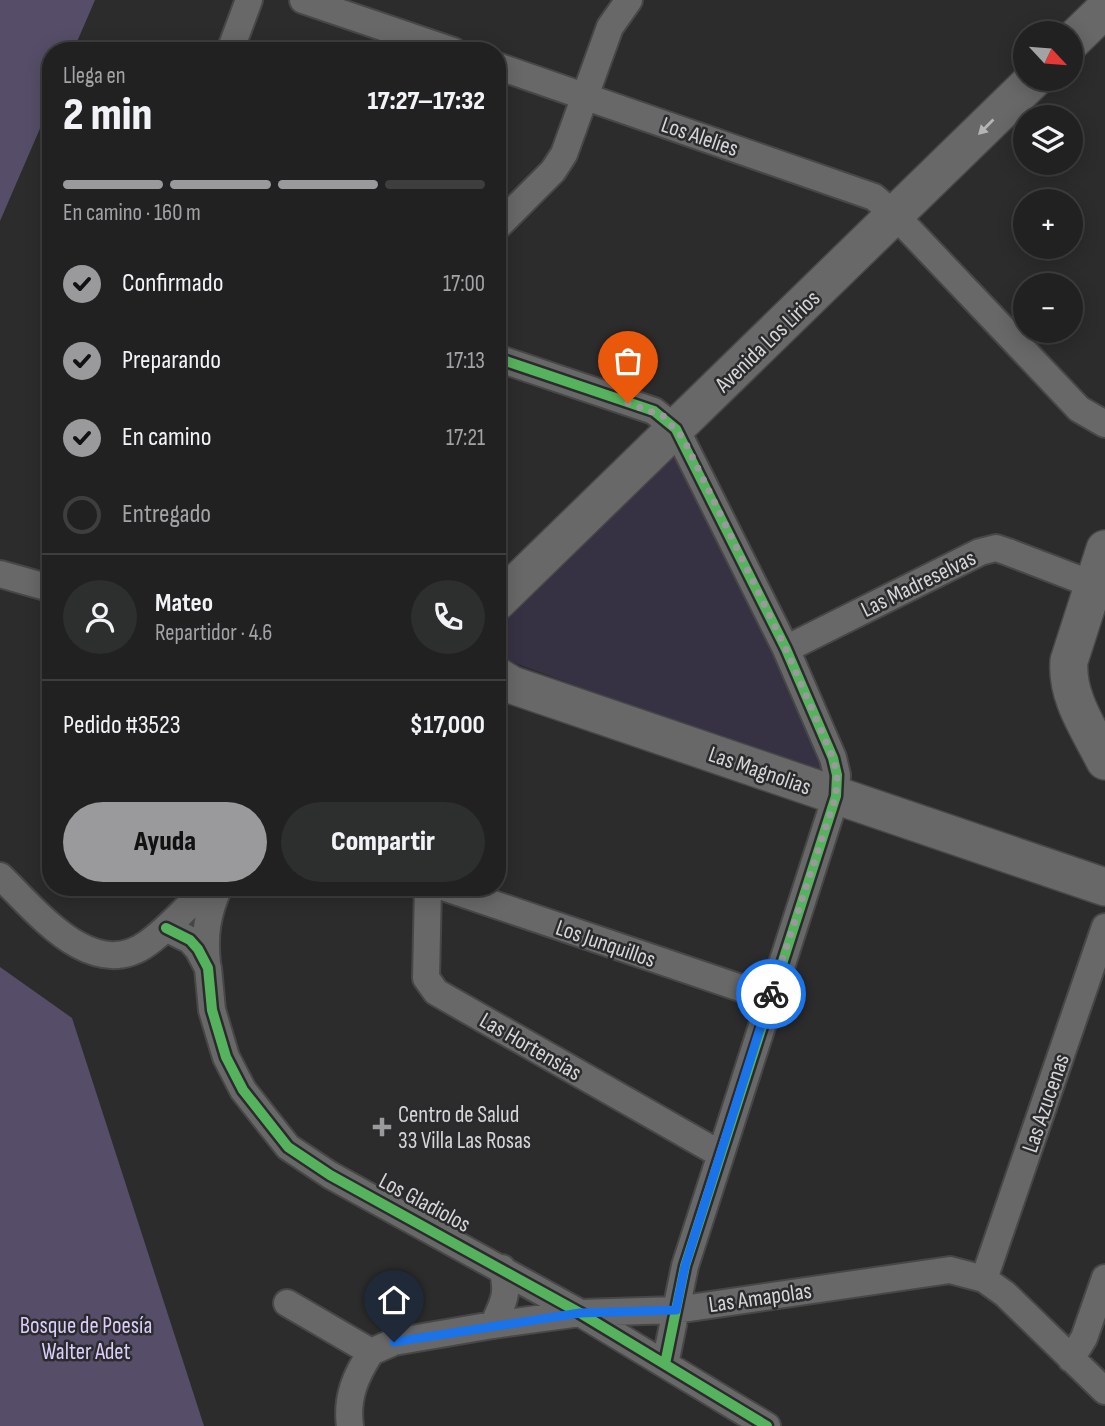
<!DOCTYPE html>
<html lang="es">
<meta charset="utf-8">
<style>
:root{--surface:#212121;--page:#2d2e2e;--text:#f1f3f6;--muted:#a2a3a5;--line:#3e3e3f;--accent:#9a9a9c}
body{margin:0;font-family:"Sofia Sans Condensed",sans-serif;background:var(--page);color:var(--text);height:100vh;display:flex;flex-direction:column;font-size:26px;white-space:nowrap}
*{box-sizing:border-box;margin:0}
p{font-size:23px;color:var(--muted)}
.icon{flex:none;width:38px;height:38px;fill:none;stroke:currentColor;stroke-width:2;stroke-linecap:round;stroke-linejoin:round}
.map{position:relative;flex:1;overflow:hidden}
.panel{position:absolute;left:42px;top:42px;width:464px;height:854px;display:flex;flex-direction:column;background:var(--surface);border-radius:28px;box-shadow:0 4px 18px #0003,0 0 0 2px var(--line)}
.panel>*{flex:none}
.needle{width:46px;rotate:116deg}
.fabs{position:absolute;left:1013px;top:21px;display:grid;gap:14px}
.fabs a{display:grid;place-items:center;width:70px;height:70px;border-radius:50%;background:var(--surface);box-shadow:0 4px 18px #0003,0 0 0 2px var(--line);font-size:35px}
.pin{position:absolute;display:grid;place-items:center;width:60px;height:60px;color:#fff;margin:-72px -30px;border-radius:50% 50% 50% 0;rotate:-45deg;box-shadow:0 0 7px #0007}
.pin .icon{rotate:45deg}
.courier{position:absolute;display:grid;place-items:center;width:70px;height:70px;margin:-35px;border:5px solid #1a73e8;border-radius:50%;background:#fff;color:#222;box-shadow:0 2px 9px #0007}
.overview em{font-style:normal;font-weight:800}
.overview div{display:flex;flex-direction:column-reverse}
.overview{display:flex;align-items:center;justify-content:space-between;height:119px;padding:0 21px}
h1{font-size:46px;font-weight:800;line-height:52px}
.bar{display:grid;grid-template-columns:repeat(4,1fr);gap:10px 7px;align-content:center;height:84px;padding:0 21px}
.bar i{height:9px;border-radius:5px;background:var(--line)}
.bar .on{background:var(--accent)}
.bar p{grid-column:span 4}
.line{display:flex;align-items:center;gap:18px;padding:0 21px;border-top:2px solid var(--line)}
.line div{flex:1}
.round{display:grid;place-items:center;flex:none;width:74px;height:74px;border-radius:37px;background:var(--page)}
ol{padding:0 21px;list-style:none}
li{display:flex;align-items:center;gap:21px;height:77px}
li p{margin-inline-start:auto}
li .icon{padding:7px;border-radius:50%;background:var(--accent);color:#111;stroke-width:4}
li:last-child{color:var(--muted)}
li i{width:38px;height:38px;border:4px solid var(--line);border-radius:50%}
.cta{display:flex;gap:14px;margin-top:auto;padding:14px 21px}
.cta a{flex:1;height:80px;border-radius:42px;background:var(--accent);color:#111;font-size:28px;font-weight:800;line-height:80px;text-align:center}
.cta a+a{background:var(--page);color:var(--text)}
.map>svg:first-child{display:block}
</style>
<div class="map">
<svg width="1105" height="1426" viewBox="0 0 1105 1426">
<rect width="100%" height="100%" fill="#2c2c2c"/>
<path fill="#373144" d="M 671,455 L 680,458 L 689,466 L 826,763 L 821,777 L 499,657 L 497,634 L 503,617 Z"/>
<path fill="#564e68" d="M 0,0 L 95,0 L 73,51 L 51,51 L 51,103 L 0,221 Z
M 0,967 L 72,1018 L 204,1426 L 0,1426 Z"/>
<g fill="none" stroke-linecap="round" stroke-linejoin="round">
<defs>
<path id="street" d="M 303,0 L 453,51
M 230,51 L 249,0
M 497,66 L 874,197 L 896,216 L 1079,409 L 1105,424
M 497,227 L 553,171 L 564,154 L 610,27 L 629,0
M 497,358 L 654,411 L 676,429 L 786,649 L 833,758 L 837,775 L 836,796 L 685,1266 L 665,1364
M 0,574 L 46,587 L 51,591
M 786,649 L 980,552 L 996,548 L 1008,552 L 1094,585
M 0,876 C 37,911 92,984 148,943 C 170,927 188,906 207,887
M 428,887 L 426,978 L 436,992 L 720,1154
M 443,887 L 770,998
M 166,928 L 190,940 L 198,949 L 208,968 L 212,1010 L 226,1057 L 243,1090 L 288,1147 L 330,1175 L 580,1313 L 767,1426
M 207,963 C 204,935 207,914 219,887
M 984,1279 L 1105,927
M 287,1303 L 371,1352
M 493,1325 C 504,1302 509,1293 502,1268
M 371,1352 L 394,1342 L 493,1325 L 580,1313 L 676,1310 L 950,1270 L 984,1279 L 1005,1294 L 1105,1391
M 1071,1359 L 1084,1338 L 1105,1278
M 350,1426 C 346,1397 356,1375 371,1352"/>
<path id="secondary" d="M 1071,42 L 1105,9
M 1105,549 L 1069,661 C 1066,697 1089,729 1105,761
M 497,602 L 1034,79
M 497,676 L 512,685 L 1105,887"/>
</defs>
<use href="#street" stroke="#474748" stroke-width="30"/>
<use href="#secondary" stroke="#474748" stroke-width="40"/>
<use href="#street" stroke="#686868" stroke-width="26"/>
<use href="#secondary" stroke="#686868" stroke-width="37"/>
<defs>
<path id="cycleway" d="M 497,358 L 654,411 L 676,429 L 786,649 L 833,758 L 837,775 L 836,796 L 685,1266 L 665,1364
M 166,928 L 190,940 L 198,949 L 208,968 L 212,1010 L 226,1057 L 243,1090 L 288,1147 L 330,1175 L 580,1313 L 767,1426"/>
</defs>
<use href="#cycleway" stroke="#2b2b2d" stroke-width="15"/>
<use href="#cycleway" stroke="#56b35d" stroke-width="10"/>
</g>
<defs><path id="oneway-solid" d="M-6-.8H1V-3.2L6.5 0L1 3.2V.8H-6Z" transform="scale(1.75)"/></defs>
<use fill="#b5b5b6" href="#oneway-solid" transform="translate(986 127) rotate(135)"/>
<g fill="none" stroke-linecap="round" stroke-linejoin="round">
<path stroke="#9a9a9c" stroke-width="7" stroke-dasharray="0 12.6" d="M 628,403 L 663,416 L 683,438 L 786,649 L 833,758 L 837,775 L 836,796 L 771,994"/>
<path stroke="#1a73e8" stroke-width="9" d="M 394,1342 L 580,1313 L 676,1310 L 685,1266 L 771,994"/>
</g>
<path fill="#9a9a9c" stroke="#2b2b2d" stroke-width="2.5" d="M378.5 1116.5h7v7h7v7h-7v7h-7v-7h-7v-7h7z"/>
<g text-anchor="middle" stroke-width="5" stroke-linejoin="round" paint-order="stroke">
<g font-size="23" fill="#d6d6d8" stroke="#2b2b2d">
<text transform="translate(700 136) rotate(19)" y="8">Los Alelíes</text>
<text transform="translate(767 341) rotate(-44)" y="8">Avenida Los Lirios</text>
<text transform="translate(918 583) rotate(-26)" y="8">Las Madreselvas</text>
<text transform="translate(760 770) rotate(19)" y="8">Las Magnolias</text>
<text transform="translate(606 943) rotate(19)" y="8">Los Junquillos</text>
<text transform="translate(531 1046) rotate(30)" y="8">Las Hortensias</text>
<text transform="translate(1045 1103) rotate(-71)" y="8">Las Azucenas</text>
<text transform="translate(425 1202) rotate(28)" y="8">Los Gladiolos</text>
<text transform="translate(760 1297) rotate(-8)" y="8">Las Amapolas</text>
</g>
<g font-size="23" fill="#d6d6d8" stroke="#2b2b2d" text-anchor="start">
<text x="398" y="1122">Centro de Salud<tspan x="398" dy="26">33 Villa Las Rosas</tspan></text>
</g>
<g font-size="23" fill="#dccefc" stroke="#2b2b2d">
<text x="86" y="1333">Bosque de Poesía<tspan x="86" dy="26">Walter Adet</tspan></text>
</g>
</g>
</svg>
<div class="fabs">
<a><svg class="needle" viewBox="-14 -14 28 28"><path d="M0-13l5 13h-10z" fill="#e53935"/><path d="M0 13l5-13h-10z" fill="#a2a3a5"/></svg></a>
<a><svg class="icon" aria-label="layers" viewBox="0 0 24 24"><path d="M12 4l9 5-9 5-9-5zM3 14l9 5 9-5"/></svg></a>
<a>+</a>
<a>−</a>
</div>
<div class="pin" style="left:628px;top:403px;background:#ea580c"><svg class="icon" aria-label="bag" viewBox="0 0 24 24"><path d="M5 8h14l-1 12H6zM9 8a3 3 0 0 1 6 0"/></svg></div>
<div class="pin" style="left:394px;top:1342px;background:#1f2937"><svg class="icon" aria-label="home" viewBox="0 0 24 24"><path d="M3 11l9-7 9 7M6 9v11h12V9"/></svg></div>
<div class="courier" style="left:771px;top:994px"><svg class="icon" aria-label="bike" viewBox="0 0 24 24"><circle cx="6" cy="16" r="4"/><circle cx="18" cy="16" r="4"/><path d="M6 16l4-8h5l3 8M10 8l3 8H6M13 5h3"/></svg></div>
<section class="panel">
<div class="overview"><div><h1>2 min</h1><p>Llega en</p></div><em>17:27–17:32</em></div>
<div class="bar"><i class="on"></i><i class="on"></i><i class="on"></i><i></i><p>En camino · 160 m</p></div>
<ol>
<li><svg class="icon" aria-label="check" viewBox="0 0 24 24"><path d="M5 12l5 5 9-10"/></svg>Confirmado<p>17:00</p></li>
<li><svg class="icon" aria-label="check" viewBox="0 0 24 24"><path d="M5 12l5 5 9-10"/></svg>Preparando<p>17:13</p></li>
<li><svg class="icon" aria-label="check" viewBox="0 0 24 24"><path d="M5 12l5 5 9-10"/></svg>En camino<p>17:21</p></li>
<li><i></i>Entregado</li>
</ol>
<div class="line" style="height:126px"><a class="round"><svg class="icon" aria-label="person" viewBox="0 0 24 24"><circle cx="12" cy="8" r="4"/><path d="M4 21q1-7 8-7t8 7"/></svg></a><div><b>Mateo</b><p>Repartidor · 4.6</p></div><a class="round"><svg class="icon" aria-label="phone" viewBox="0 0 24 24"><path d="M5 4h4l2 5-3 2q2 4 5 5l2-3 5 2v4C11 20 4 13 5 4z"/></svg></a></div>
<div class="line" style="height:91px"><div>Pedido #3523</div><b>$17,000</b></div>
<div class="cta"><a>Ayuda</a><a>Compartir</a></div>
</section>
</div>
